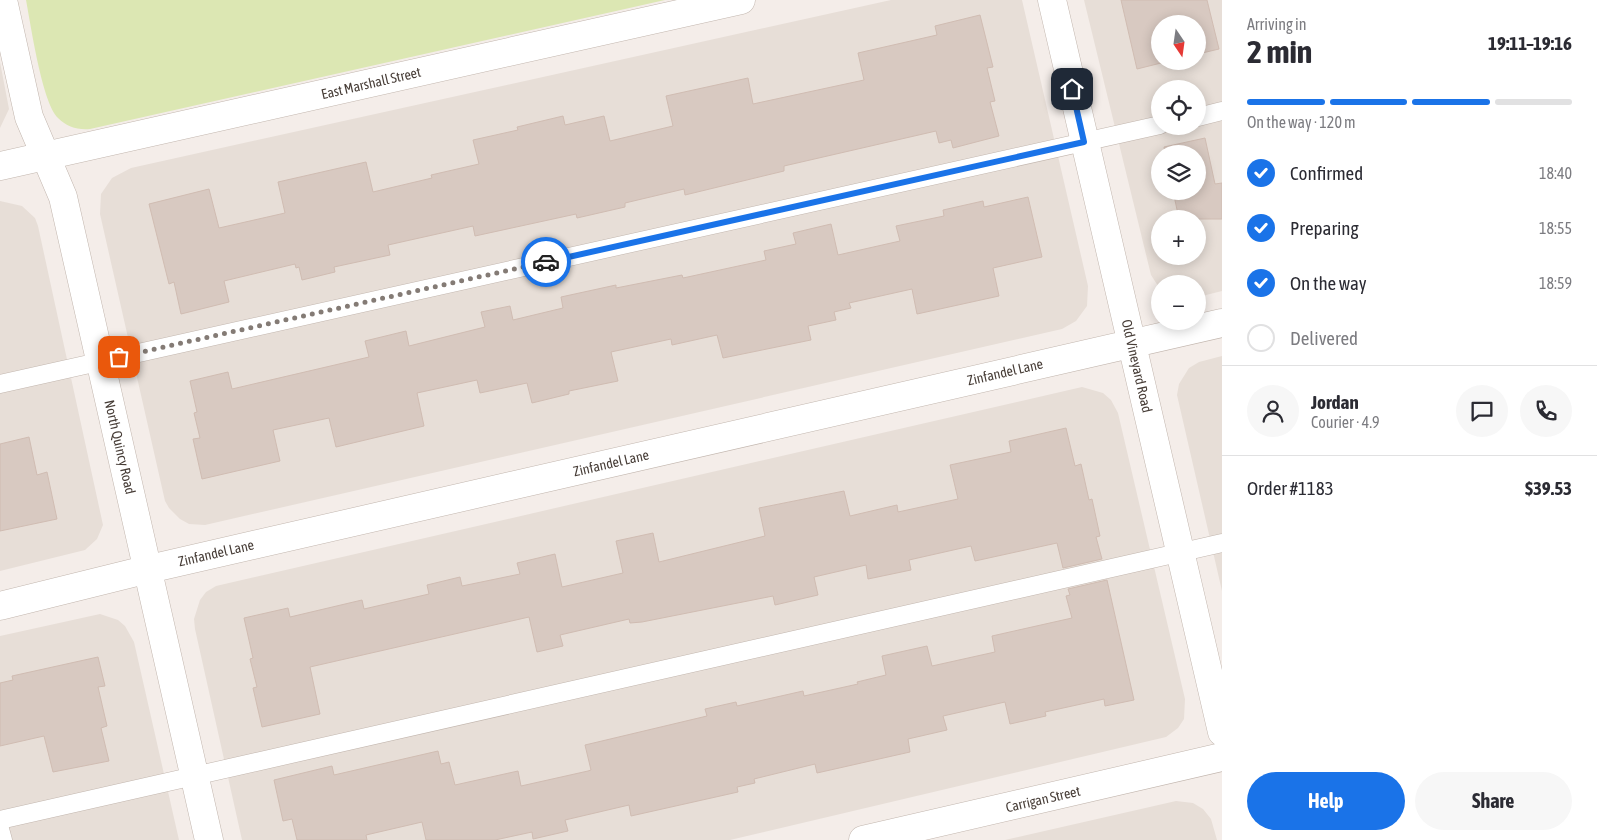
<!DOCTYPE html>
<meta charset="utf-8">
<style>
:root{--surface:#fff;--page:#f7f7f7;--text:#2b2b33;--muted:#7c7c81;--line:#e1e1e2;--accent:#1a73e8}
body{margin:0;font-family:"Asap Condensed",sans-serif;background:var(--page);color:var(--text);height:100vh;display:flex;flex-direction:column;font-size:19px;white-space:nowrap}
*{box-sizing:border-box;margin:0}
p{font-size:16px;color:var(--muted)}
.icon{flex:none;width:28px;height:28px;fill:none;stroke:currentColor;stroke-width:2;stroke-linecap:round;stroke-linejoin:round}
.map{position:relative;flex:1;overflow:hidden}
.details{display:flex;flex-direction:column;background:var(--surface);width:375px}
.details>*{flex:none}
.needle{width:32px;rotate:167deg}
.controls{position:absolute;left:1151px;top:15px;display:grid;gap:10px}
.controls a{display:grid;place-items:center;width:55px;height:55px;border-radius:50%;background:var(--surface);box-shadow:0 2px 12px #0003;font-size:25px}
.pin{position:absolute;display:grid;place-items:center;width:42px;height:42px;color:#fff;margin:-21px;border-radius:10px;box-shadow:0 2px 8px #0006}
.courier{position:absolute;display:grid;place-items:center;width:50px;height:50px;margin:-25px;border:4px solid #1a73e8;border-radius:50%;background:#fff;color:#222;box-shadow:0 1px 6px #0007}
.overview em{font-style:normal;font-weight:700}
.overview div{display:flex;flex-direction:column-reverse}
.overview{display:flex;align-items:center;justify-content:space-between;height:85px;padding:0 25px}
h1{font-size:32px;font-weight:700;line-height:38px}
.bar{display:grid;grid-template-columns:repeat(4,1fr);gap:8px 5px;align-content:center;height:60px;padding:0 25px}
.bar i{height:6px;border-radius:4px;background:var(--line)}
.bar .on{background:var(--accent)}
.bar p{grid-column:span 4}
.line{display:flex;align-items:center;gap:12px;padding:0 25px;border-top:1px solid var(--line)}
.line div{flex:1}
.round{display:grid;place-items:center;flex:none;width:52px;height:52px;border-radius:26px;background:var(--page)}
ol{padding:0 25px;list-style:none}
li{display:flex;align-items:center;gap:15px;height:55px}
li p{margin-inline-start:auto}
li .icon{padding:5px;border-radius:50%;background:var(--accent);color:#fff;stroke-width:4}
li:last-child{color:var(--muted)}
li i{width:28px;height:28px;border:2px solid var(--line);border-radius:50%}
.primary-button{display:flex;gap:10px;margin-top:auto;padding:10px 25px}
.primary-button a{flex:1;height:58px;border-radius:30px;background:var(--accent);color:#fff;font-size:20px;font-weight:700;line-height:58px;text-align:center}
.primary-button a+a{background:var(--page);color:var(--text)}
main{display:flex;flex:1;min-height:0}
.map>svg:first-child{display:block}
</style>
<main>
<div class="map">
<svg width="1222" height="840" viewBox="0 0 1222 840">
<rect width="100%" height="100%" fill="#f4ede9"/>
<path fill="#e7ded7" fill-rule="evenodd" d="M 891,0 L 1022,0 L 1088,286 L 1087,306 L 1076,321 L 1062,329 L 205,525 L 189,524 L 180,519 L 169,508 L 165,501 L 100,214 L 101,194 L 112,178 L 131,168 Z
M 1084,0 L 1222,0 L 1222,291 L 1198,297 L 1198,284 L 1160,284 L 1160,289 L 1151,275 ZM 1160,24 L 1198,24 L 1198,61 L 1160,61 ZM 1160,89 L 1198,89 L 1198,126 L 1160,126 ZM 1160,154 L 1198,154 L 1198,191 L 1160,191 ZM 1160,219 L 1198,219 L 1198,256 L 1160,256 Z
M 0,62 L 9,109 L 0,128 Z
M 0,201 L 22,206 L 35,218 L 38,226 L 103,525 L 97,539 L 85,550 L 0,571 Z
M 1222,356 L 1222,591 L 1177,395 L 1179,384 L 1189,368 L 1199,362 Z
M 1082,387 L 1103,393 L 1111,400 L 1118,413 L 1185,699 L 1184,719 L 1178,728 L 1166,737 L 730,840 L 242,840 L 195,629 L 194,619 L 200,600 L 206,592 L 216,586 Z
M 100,614 L 118,620 L 125,626 L 134,642 L 179,840 L 0,840 L 0,636 Z
M 1176,801 L 1193,803 L 1203,809 L 1211,819 L 1217,840 L 1005,840 Z"/>
<path fill="#dce7b3" d="M 26,0 L 665,0 L 90,129 C 77,130 67,127 58,118 C 42,102 31,26 26,0 Z"/>
<path fill="#d8c9c1" stroke="#d0bcb2" d="M 1121,0 L 1207,0 L 1219,49 L 1198,54 L 1198,24 L 1160,24 L 1160,61 L 1169,61 L 1137,69 Z
M 980,15 L 993,67 L 987,68 L 995,101 L 990,102 L 999,136 L 953,148 L 951,140 L 939,143 L 936,131 L 784,166 L 784,171 L 685,195 L 684,189 L 625,203 L 625,207 L 577,218 L 576,214 L 475,236 L 473,226 L 388,245 L 390,255 L 334,267 L 335,272 L 302,280 L 299,267 L 296,268 L 295,264 L 224,281 L 229,302 L 181,314 L 174,282 L 169,284 L 149,204 L 209,189 L 219,228 L 285,213 L 278,182 L 366,162 L 373,192 L 432,178 L 431,175 L 479,164 L 473,140 L 518,130 L 517,127 L 563,116 L 565,125 L 604,116 L 610,141 L 673,126 L 666,96 L 748,78 L 753,104 L 864,80 L 858,53 L 937,35 L 935,26 Z
M 1205,138 L 1215,184 L 1222,183 L 1222,219 L 1179,219 L 1173,191 L 1198,191 L 1198,154 L 1165,154 L 1164,147 Z
M 1028,197 L 1042,257 L 993,268 L 999,296 L 917,314 L 912,289 L 849,303 L 851,308 L 834,312 L 836,320 L 808,326 L 811,340 L 723,358 L 717,335 L 672,345 L 671,339 L 611,352 L 618,381 L 569,391 L 569,394 L 532,403 L 527,383 L 480,393 L 477,380 L 417,393 L 424,426 L 336,447 L 329,418 L 273,430 L 280,461 L 202,479 L 193,439 L 200,438 L 194,413 L 197,412 L 190,381 L 228,372 L 232,389 L 369,357 L 365,341 L 406,331 L 409,346 L 485,327 L 481,312 L 510,306 L 513,320 L 563,308 L 561,297 L 616,285 L 616,288 L 682,275 L 683,278 L 766,260 L 764,251 L 796,244 L 793,233 L 831,224 L 838,255 L 900,241 L 896,226 L 944,216 L 943,210 L 983,201 L 984,207 Z
M 1066,428 L 1075,466 L 1081,464 L 1089,500 L 1092,499 L 1100,536 L 1096,537 L 1102,559 L 1063,568 L 1057,543 L 975,561 L 971,546 L 909,560 L 911,570 L 868,579 L 866,565 L 814,577 L 818,595 L 775,605 L 773,596 L 642,622 L 630,623 L 629,619 L 560,635 L 563,646 L 537,652 L 529,617 L 310,667 L 320,714 L 262,727 L 253,688 L 257,687 L 250,659 L 253,658 L 244,618 L 288,608 L 290,617 L 362,600 L 364,609 L 429,594 L 427,585 L 460,577 L 462,586 L 520,574 L 517,563 L 555,554 L 562,587 L 623,573 L 616,541 L 653,533 L 659,562 L 765,536 L 759,508 L 844,491 L 850,516 L 897,505 L 898,512 L 958,499 L 950,465 L 1011,452 L 1009,441 Z
M 29,437 L 37,475 L 47,472 L 57,519 L 0,531 L 0,444 Z
M 1107,580 L 1134,700 L 1105,706 L 1104,699 L 1045,712 L 1046,716 L 1010,724 L 1005,702 L 943,716 L 947,730 L 908,739 L 910,752 L 817,773 L 815,764 L 754,779 L 755,783 L 737,787 L 738,792 L 631,816 L 629,805 L 565,820 L 568,831 L 533,839 L 532,832 L 495,840 L 426,840 L 422,822 L 366,835 L 367,840 L 297,840 L 292,819 L 283,821 L 274,780 L 332,766 L 334,775 L 438,751 L 441,764 L 449,762 L 455,785 L 518,771 L 521,786 L 588,771 L 591,770 L 585,745 L 707,716 L 705,709 L 736,702 L 737,706 L 803,691 L 804,696 L 858,684 L 857,682 L 886,675 L 882,656 L 927,646 L 932,666 L 995,652 L 992,636 L 1072,618 L 1066,596 L 1070,595 L 1068,589 Z
M 98,657 L 105,686 L 98,687 L 107,726 L 101,728 L 109,761 L 53,772 L 44,736 L 0,746 L 0,683 L 13,680 L 12,676 Z"/>
<g fill="none" stroke-linecap="round" stroke-linejoin="round">
<defs>
<path id="service" d="M 1198,117 L 1222,111
M 0,384 L 1160,125
M 0,820 L 1222,543
M 0,829 L 3,840"/>
<path id="minor" d="M 1052,0 L 1222,732
M 0,166 L 741,0
M 0,606 L 149,569 L 1222,323
M 863,840 L 1222,757"/>
<path id="tertiary" d="M 3,0 L 29,117 L 63,197 L 209,840"/>
</defs>
<use href="#service" stroke="#c2b6ae" stroke-width="19"/>
<use href="#minor" stroke="#c2b6ae" stroke-width="29"/>
<use href="#tertiary" stroke="#c2b6ae" stroke-width="29"/>
<use href="#service" stroke="#fff" stroke-width="18"/>
<use href="#minor" stroke="#fff" stroke-width="28"/>
<use href="#tertiary" stroke="#fff" stroke-width="28"/>
</g>
<g fill="none" stroke-linecap="round" stroke-linejoin="round">
<path stroke="#847b75" stroke-width="5" stroke-dasharray="0 9" d="M 119,357 L 546,262"/>
<path stroke="#1a73e8" stroke-width="6" d="M 546,262 L 1084,142 L 1072,89"/>
</g>
<g text-anchor="middle" stroke-width="4.5" stroke-linejoin="round" paint-order="stroke">
<g font-size="14" fill="#473d37" stroke="#fff">
<text transform="translate(371 83) rotate(-13)" y="5">East Marshall Street</text>
<text transform="translate(1137 366) rotate(77)" y="5">Old Vineyard Road</text>
<text transform="translate(1005 372) rotate(-13)" y="5">Zinfandel Lane</text>
<text transform="translate(120 447) rotate(77)" y="5">North Quincy Road</text>
<text transform="translate(611 463) rotate(-13)" y="5">Zinfandel Lane</text>
<text transform="translate(216 553) rotate(-13)" y="5">Zinfandel Lane</text>
<text transform="translate(1043 799) rotate(-13)" y="5">Carrigan Street</text>
</g>
</g>
</svg>
<div class="controls">
<a><svg class="needle" viewBox="-14 -14 28 28"><path d="M0-13l5 13h-10z" fill="#e53935"/><path d="M0 13l5-13h-10z" fill="#7c7c81"/></svg></a>
<a><svg class="icon" aria-label="locate" viewBox="0 0 24 24"><circle cx="12" cy="12" r="6"/><path d="M12 2v4M12 18v4M2 12h4M18 12h4"/></svg></a>
<a><svg class="icon" aria-label="layers" viewBox="0 0 24 24"><path d="M12 4l9 5-9 5-9-5zM3 14l9 5 9-5"/></svg></a>
<a>+</a>
<a>−</a>
</div>
<div class="pin" style="left:119px;top:357px;background:#ea580c"><svg class="icon" aria-label="bag" viewBox="0 0 24 24"><path d="M5 8h14l-1 12H6zM9 8a3 3 0 0 1 6 0"/></svg></div>
<div class="pin" style="left:1072px;top:89px;background:#1f2937"><svg class="icon" aria-label="home" viewBox="0 0 24 24"><path d="M3 11l9-7 9 7M6 9v11h12V9"/></svg></div>
<div class="courier" style="left:546px;top:262px"><svg class="icon" aria-label="car" viewBox="0 0 24 24"><path d="M5 17H2v-5l4-1 3-4h7l3 4 3 1v5h-3M9 17h6M6 11h13"/><circle cx="7" cy="17" r="2"/><circle cx="17" cy="17" r="2"/></svg></div>
</div>
<section class="details">
<div class="overview"><div><h1>2 min</h1><p>Arriving in</p></div><em>19:11–19:16</em></div>
<div class="bar"><i class="on"></i><i class="on"></i><i class="on"></i><i></i><p>On the way · 120 m</p></div>
<ol>
<li><svg class="icon" aria-label="check" viewBox="0 0 24 24"><path d="M5 12l5 5 9-10"/></svg>Confirmed<p>18:40</p></li>
<li><svg class="icon" aria-label="check" viewBox="0 0 24 24"><path d="M5 12l5 5 9-10"/></svg>Preparing<p>18:55</p></li>
<li><svg class="icon" aria-label="check" viewBox="0 0 24 24"><path d="M5 12l5 5 9-10"/></svg>On the way<p>18:59</p></li>
<li><i></i>Delivered</li>
</ol>
<div class="line" style="height:90px"><a class="round"><svg class="icon" aria-label="person" viewBox="0 0 24 24"><circle cx="12" cy="8" r="4"/><path d="M4 21q1-7 8-7t8 7"/></svg></a><div><b>Jordan</b><p>Courier · 4.9</p></div><a class="round"><svg class="icon" aria-label="chat" viewBox="0 0 24 24"><path d="M4 5h16v11H9l-5 4z"/></svg></a><a class="round"><svg class="icon" aria-label="phone" viewBox="0 0 24 24"><path d="M5 4h4l2 5-3 2q2 4 5 5l2-3 5 2v4C11 20 4 13 5 4z"/></svg></a></div>
<div class="line" style="height:65px"><div>Order #1183</div><b>$39.53</b></div>
<div class="primary-button"><a>Help</a><a>Share</a></div>
</section>
</main>
